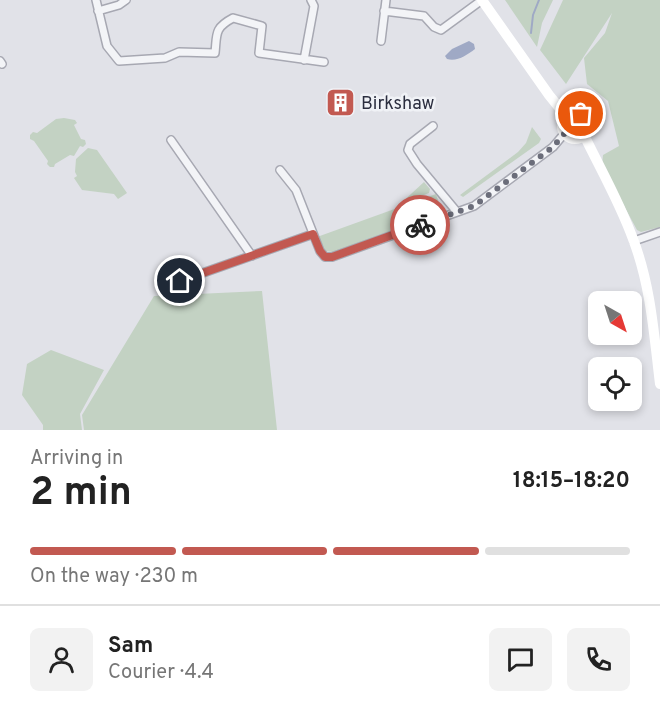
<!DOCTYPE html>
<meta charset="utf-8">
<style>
:root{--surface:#fff;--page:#f2f2f2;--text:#222;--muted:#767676;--line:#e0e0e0;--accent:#c25951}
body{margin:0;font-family:Overpass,sans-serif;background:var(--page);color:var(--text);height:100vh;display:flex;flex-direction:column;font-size:22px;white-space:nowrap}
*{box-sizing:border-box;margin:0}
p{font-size:20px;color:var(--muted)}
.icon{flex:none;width:33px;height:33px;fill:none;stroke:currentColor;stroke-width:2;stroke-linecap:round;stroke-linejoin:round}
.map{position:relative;height:430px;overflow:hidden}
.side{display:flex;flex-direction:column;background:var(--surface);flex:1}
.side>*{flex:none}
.needle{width:39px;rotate:141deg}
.controls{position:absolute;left:588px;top:291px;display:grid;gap:12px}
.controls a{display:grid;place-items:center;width:54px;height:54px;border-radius:9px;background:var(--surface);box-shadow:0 3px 9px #0003;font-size:30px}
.pin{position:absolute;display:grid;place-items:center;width:51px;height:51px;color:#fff;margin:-26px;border:3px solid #fff;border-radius:50%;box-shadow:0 2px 6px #0007}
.courier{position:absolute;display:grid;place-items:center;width:60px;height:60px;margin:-30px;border:4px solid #c25951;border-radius:50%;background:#fff;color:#222;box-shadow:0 2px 8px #0007}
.summary em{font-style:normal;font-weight:700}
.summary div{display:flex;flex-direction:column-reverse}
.summary{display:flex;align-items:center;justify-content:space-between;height:102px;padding:0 30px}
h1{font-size:39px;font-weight:700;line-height:45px}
.bar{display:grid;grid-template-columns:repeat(4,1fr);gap:9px 6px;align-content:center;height:72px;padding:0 30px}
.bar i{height:8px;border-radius:4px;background:var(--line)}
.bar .selected{background:var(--accent)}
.bar p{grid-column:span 4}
.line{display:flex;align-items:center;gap:15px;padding:0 30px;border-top:2px solid var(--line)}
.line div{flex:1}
.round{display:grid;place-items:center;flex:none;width:63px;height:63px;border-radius:9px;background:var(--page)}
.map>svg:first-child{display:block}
</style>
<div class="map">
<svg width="660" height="430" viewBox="0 0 660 430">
<rect width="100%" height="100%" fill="#e1e2e8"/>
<path fill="#c3d2c3" d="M 505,0 L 553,0 L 542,23 L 537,47 Z
M 563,0 L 660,0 L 660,227 L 641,232 L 637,230 L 602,165 L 603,155 L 619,146 L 608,101 L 587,84 L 584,58 L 605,33 L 612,13 L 566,84 L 540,50 Z
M 64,118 L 75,120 L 77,123 L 74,125 L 81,139 L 85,140 L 86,144 L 83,147 L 80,146 L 74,156 L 70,155 L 55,164 L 54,167 L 50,167 L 47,164 L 48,161 L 34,141 L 30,139 L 30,135 L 33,132 L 37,133 L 56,119 Z
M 532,127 L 541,139 L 539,143 L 463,197 L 460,195 L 518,152 L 526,143 Z
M 88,148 L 97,150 L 127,193 L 118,199 L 114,194 L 82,190 L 74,178 L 77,176 L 75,172 L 76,159 Z
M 424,182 L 430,189 L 429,193 L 399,205 Z
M 436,194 L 441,209 L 437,215 L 333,252 L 324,251 L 317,237 Z
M 262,291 L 277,430 L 84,430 L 82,415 L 154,296 Z
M 51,350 L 104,370 L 80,414 L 82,430 L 43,430 L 43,425 L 22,395 L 27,364 Z"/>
<path fill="#9fa9c5" d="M 469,41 L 474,44 L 475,49 C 467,55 457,62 447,59 L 445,56 L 452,49 Z"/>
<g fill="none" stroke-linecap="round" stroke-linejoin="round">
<path stroke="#9fa9c5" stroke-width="2" d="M 531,33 L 533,15 L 539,0"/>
<defs>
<path id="minor" d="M 96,0 L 107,46 L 119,61 L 165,58 L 179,52 L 215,53 C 217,34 214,28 233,18 L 262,26 L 259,53 L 324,62
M 98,11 L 119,5 L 126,0
M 384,11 L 424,16 L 434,27 L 441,30 L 482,0
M 381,41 L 386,0
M 304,60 L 314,6 L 311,0
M 0,61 L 2,64
M 433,126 L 410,144 L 408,150 L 417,164 L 457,212
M 171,140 L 252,256
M 280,170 L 296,190 L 320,251 L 325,257 L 332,257 L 474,206 L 553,147 L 564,134
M 634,241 L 660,232
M 180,281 L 313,234"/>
</defs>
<use href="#minor" stroke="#a7a8b2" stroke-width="10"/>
<use href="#minor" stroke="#f3f4f7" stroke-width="7"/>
<path stroke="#fff" stroke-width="10" d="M 482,0 L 549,95 L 566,116
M562 126a13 13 0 1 1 26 0a13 13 0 1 1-26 0Z
M 584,135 C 601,170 620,203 633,239 C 651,286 654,335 660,384"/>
</g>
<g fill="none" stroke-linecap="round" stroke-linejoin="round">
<path stroke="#6b6d7a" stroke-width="6" stroke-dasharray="0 10.8" d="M 420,225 L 474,206 L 553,147 L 564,134 L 562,122 C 566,114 572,111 581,114"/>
<path stroke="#c25951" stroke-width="8" d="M 180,281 L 313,234 L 320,251 L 325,257 L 332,257 L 420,225"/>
</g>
<defs>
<symbol id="building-square" viewBox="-11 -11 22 22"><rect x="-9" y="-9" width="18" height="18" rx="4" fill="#c25951" stroke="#f0f2f6"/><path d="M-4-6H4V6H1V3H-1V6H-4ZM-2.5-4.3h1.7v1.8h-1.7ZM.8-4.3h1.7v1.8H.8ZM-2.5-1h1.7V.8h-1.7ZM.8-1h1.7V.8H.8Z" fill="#fff"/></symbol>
</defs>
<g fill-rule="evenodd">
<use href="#building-square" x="324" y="86" width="33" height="33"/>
</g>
<g text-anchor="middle" stroke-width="5" stroke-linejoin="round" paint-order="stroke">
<g font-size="18" fill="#2b2e3f" stroke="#f0f2f6" text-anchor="start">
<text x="361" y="109">Birkshaw</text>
</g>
</g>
</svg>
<div class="controls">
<a><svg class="needle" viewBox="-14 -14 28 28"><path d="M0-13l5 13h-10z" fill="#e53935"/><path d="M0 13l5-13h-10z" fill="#767676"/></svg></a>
<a><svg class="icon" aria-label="locate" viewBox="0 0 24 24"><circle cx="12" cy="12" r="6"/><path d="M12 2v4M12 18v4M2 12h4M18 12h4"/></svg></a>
</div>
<div class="pin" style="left:581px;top:114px;background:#ea580c"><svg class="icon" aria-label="bag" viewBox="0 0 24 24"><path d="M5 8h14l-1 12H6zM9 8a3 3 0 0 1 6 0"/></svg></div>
<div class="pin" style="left:180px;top:281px;background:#1f2937"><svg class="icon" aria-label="home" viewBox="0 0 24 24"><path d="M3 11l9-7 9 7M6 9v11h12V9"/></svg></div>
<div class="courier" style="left:420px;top:225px"><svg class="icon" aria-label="bike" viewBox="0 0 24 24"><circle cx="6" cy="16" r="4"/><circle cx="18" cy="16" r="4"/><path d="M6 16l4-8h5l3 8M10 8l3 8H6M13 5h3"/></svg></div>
</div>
<section class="side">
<div class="summary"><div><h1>2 min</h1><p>Arriving in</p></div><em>18:15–18:20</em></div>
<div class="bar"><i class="selected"></i><i class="selected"></i><i class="selected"></i><i></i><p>On the way · 230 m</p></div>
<div class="line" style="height:108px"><a class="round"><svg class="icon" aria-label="person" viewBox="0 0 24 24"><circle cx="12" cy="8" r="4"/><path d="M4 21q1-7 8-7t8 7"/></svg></a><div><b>Sam</b><p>Courier · 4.4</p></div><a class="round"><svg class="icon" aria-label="chat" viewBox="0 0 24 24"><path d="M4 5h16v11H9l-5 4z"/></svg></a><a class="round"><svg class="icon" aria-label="phone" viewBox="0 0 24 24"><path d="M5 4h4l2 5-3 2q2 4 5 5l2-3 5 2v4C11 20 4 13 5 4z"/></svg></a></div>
</section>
